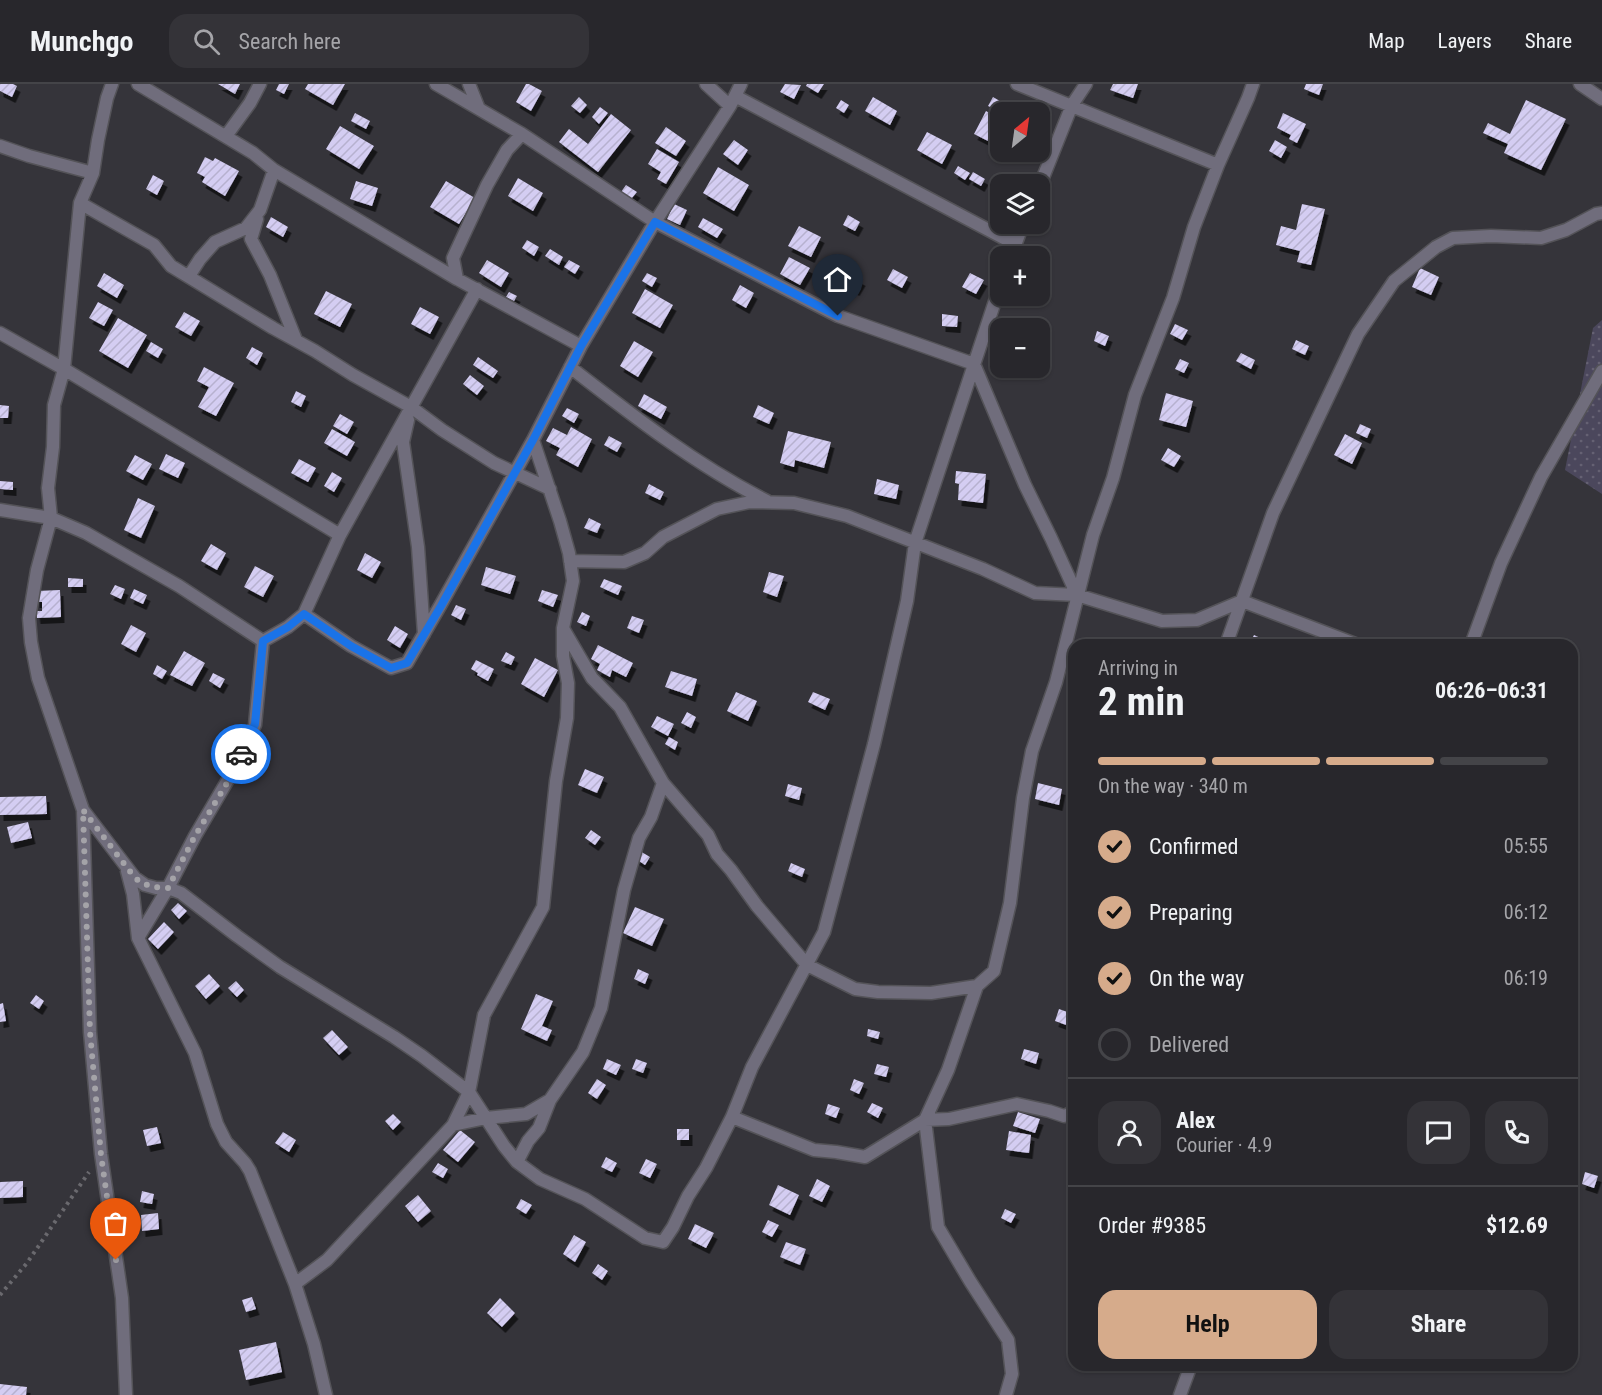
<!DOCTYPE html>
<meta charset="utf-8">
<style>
:root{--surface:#28272c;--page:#343338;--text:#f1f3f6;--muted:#a5a5a9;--line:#444448;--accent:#d6ab8b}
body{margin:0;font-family:"Roboto Condensed",sans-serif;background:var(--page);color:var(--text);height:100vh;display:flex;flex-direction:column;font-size:22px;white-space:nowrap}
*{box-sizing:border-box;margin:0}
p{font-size:20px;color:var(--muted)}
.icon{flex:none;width:33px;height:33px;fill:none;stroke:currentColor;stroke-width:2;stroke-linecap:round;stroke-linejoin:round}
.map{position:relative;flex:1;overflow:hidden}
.drawer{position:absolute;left:1068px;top:555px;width:510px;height:732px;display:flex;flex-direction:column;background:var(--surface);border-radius:18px;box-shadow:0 2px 4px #0004,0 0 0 2px var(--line)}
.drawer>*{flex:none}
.needle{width:39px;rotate:29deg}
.buttons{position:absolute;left:990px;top:18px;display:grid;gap:12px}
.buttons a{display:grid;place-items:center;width:60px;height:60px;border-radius:12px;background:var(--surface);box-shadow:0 2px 4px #0004,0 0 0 2px var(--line);font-size:30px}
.pin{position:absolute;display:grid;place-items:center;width:51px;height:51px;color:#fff;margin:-62px -26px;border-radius:50% 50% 50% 0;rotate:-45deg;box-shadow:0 0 6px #0007}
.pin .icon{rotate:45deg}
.courier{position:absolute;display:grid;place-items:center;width:60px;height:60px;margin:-30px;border:4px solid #1a73e8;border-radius:50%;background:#fff;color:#222;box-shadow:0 2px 8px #0007}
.headline em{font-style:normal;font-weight:700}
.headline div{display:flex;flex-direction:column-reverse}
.headline{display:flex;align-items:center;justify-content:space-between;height:102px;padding:0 30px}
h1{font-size:39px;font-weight:700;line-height:45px}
.bar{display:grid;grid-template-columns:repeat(4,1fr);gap:9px 6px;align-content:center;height:72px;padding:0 30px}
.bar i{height:8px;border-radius:4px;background:var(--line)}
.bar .current{background:var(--accent)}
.bar p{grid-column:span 4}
.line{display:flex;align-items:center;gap:15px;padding:0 30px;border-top:2px solid var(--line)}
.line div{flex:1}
.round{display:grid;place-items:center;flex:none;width:63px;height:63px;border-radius:18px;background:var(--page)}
ol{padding:0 30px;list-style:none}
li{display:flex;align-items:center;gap:18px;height:66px}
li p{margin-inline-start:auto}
li .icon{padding:6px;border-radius:50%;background:var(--accent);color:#111;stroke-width:4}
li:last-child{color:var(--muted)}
li i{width:33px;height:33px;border:3px solid var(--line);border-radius:50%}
.cta{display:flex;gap:12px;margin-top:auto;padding:12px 30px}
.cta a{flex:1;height:69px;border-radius:18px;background:var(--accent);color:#111;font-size:24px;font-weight:700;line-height:69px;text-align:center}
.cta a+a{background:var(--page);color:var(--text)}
header{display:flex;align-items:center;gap:36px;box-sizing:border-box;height:84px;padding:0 30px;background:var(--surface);border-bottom:2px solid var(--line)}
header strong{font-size:28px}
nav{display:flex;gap:33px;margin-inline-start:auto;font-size:21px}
.search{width:420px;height:54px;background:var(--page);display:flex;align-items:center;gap:15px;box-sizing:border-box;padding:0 21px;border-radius:18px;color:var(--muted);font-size:22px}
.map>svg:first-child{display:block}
</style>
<header>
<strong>Munchgo</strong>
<div class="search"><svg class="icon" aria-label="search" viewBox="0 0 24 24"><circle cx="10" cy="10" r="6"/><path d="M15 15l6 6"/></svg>Search here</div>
<nav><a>Map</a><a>Layers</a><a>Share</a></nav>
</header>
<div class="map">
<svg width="1602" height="1311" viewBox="0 0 1602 1311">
<defs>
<pattern id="grass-dots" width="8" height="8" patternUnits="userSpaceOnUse" patternTransform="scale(1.5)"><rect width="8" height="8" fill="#4b475c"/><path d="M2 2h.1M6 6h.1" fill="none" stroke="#656173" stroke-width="1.8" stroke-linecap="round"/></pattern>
<pattern id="building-hatch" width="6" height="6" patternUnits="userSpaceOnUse" patternTransform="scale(1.5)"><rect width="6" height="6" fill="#d4cdf2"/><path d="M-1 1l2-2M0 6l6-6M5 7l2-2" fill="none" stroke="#b7b1cf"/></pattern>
<filter id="shadow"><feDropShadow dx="3.5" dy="6" stdDeviation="0" flood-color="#0009"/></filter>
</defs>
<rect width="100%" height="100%" fill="#35343a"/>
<path fill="url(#grass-dots)" d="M 1602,236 L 1602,410 L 1565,386 L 1593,244 Z"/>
<path fill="url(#building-hatch)" filter="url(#shadow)" d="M 0,0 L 13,0 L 17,2 L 12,13 L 0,7 Z
M 218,0 L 240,0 L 235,10 Z
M 279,0 L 289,0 L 284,10 L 276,6 Z
M 308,0 L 345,0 L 333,21 L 305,5 Z
M 526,0 L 529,0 L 542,7 L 531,27 L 516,18 Z
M 785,0 L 801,1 L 794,15 L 780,8 Z
M 807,0 L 824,0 L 818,9 L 806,2 Z
M 1113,0 L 1138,0 L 1133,14 L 1110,6 Z
M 1306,0 L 1323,0 L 1319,11 L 1304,5 Z
M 579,13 L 587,21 L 580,29 L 571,22 Z
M 873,13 L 897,27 L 890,41 L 865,27 Z
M 993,13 L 1005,20 L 1001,28 L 988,22 Z
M 841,16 L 849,21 L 844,29 L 836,24 Z
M 1526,16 L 1566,35 L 1541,86 L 1504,69 L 1508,60 L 1483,49 L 1488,39 L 1510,50 Z
M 600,23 L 608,29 L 599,40 L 592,33 Z
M 986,27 L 1000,35 L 1000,63 L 974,50 Z
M 355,29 L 370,37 L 366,45 L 351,37 Z
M 1283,29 L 1306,40 L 1297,59 L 1289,55 L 1291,51 L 1277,44 Z
M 611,30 L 631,46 L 598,88 L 559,58 L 569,45 L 588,60 Z
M 340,42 L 374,62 L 359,85 L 326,65 Z
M 666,43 L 686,57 L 676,72 L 655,59 Z
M 927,48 L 952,61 L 942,80 L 917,66 Z
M 734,56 L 748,66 L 738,81 L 723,70 Z
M 1275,56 L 1287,63 L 1281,74 L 1269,67 Z
M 657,65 L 679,78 L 666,100 L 657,95 L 661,88 L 648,80 Z
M 205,73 L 213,77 L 215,74 L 239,87 L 225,112 L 202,98 L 205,93 L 197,89 Z
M 958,82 L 970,89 L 965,96 L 954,89 Z
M 718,83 L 749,101 L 734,127 L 703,109 Z
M 973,88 L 985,95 L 981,102 L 969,95 Z
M 153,91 L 164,97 L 157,111 L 146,105 Z
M 518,94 L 543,109 L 533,127 L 508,112 Z
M 356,97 L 378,104 L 372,122 L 350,115 Z
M 446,97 L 475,114 L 459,140 L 430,123 Z
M 626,101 L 637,108 L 631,115 L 621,108 Z
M 674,120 L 687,126 L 680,141 L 667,135 Z
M 1302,120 L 1325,125 L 1311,181 L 1297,178 L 1300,167 L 1276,161 L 1281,142 L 1296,146 Z
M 848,131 L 860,138 L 855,147 L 843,141 Z
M 271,133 L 288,143 L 283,153 L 266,143 Z
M 703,134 L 723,145 L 717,154 L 698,143 Z
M 799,142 L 821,153 L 811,173 L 788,162 Z
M 527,156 L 539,163 L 534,172 L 522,164 Z
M 550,165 L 563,173 L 559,181 L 545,172 Z
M 789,173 L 810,184 L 800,201 L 780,190 Z
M 487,176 L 509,189 L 501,203 L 479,189 Z
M 569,176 L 580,182 L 575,190 L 564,183 Z
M 1420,184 L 1439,193 L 1431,211 L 1412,203 Z
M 893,185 L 908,193 L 902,204 L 887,196 Z
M 848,188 L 862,196 L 856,206 L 842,199 Z
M 104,189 L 124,201 L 117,214 L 97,202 Z
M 647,189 L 657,194 L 652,203 L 642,197 Z
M 970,189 L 984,196 L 976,210 L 962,203 Z
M 1040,197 L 1045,198 L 1040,214 Z
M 740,201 L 754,209 L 746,224 L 732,216 Z
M 645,205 L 673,221 L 660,244 L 632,229 Z
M 326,207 L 352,220 L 340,243 L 314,230 Z
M 509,208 L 517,212 L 514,217 L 506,213 Z
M 98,218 L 113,226 L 104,242 L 89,234 Z
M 420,223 L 439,233 L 430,250 L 411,240 Z
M 184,228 L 200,237 L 191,252 L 175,243 Z
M 942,230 L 958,232 L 957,243 L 942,242 Z
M 118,234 L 147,251 L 128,284 L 99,267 Z
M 1175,240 L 1188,246 L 1182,256 L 1170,250 Z
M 1097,247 L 1109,252 L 1105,262 L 1094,257 Z
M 1296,256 L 1309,262 L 1305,271 L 1292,265 Z
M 634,257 L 653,268 L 638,293 L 620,282 Z
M 151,258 L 163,265 L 158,274 L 146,267 Z
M 252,263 L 263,269 L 257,281 L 246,274 Z
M 1241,269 L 1255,276 L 1251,285 L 1236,277 Z
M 478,273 L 498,287 L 493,294 L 473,281 Z
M 1180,275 L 1189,279 L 1184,289 L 1175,285 Z
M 204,283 L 234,299 L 216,332 L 198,323 L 209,303 L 197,297 Z
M 470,291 L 484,302 L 477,311 L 463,300 Z
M 296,307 L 306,312 L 301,323 L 291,318 Z
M 1166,309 L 1193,317 L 1186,343 L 1159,336 Z
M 644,310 L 667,323 L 661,335 L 638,322 Z
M 0,321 L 9,322 L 8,334 L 0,334 Z
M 758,321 L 774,329 L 769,340 L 753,333 Z
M 567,324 L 579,330 L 574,339 L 562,332 Z
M 340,330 L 354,338 L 347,350 L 333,342 Z
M 1360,340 L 1371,345 L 1367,354 L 1356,349 Z
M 571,343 L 592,355 L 578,383 L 556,371 L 560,364 L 546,357 L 553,344 L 567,351 Z
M 332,345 L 355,358 L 347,372 L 324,359 Z
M 788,347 L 831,358 L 824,384 L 795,376 L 794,383 L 780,379 Z
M 1345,350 L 1362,359 L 1352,380 L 1334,371 Z
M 609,352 L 622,359 L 617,368 L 604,361 Z
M 1168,364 L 1181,372 L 1174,383 L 1161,376 Z
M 166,370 L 185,379 L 178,394 L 159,385 Z
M 135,371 L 152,380 L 143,396 L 126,387 Z
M 299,375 L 316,384 L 308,398 L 291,389 Z
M 956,387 L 986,390 L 983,419 L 958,416 L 959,400 L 955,399 Z
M 332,388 L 342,394 L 334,408 L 324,402 Z
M 877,395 L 899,401 L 896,415 L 874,410 Z
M 0,397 L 13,398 L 13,406 L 0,405 Z
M 649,400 L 664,408 L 660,416 L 645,409 Z
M 138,414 L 155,422 L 141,454 L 124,446 Z
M 589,434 L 601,440 L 597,449 L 584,444 Z
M 211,460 L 226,469 L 217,486 L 201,477 Z
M 365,469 L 381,478 L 372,494 L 357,486 Z
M 255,482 L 274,492 L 263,513 L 244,503 Z
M 486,483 L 516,492 L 510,510 L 481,501 Z
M 769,488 L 784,492 L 777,513 L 763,508 Z
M 68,494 L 83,495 L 83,503 L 68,503 Z
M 604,495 L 622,502 L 618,511 L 600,503 Z
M 115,501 L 125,505 L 121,515 L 110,510 Z
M 134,505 L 147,511 L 143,520 L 130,514 Z
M 60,506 L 61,533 L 37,534 L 36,527 L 42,527 L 42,518 L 36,518 L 36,507 Z
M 542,506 L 558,511 L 553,523 L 538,517 Z
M 456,521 L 466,525 L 461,536 L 451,531 Z
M 582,528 L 590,532 L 586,542 L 577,538 Z
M 632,532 L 644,536 L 639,549 L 627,544 Z
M 131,541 L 146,549 L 136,568 L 121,560 Z
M 395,542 L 408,550 L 400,564 L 387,556 Z
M 1254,551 L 1269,558 L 1268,561 L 1249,561 Z
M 598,561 L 633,579 L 626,593 L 612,586 L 610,593 L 597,586 L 600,580 L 591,575 Z
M 184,567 L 205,579 L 192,602 L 170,591 Z
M 506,568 L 515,573 L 511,581 L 501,577 Z
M 535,574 L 558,586 L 544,613 L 521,600 Z
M 476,576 L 494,585 L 488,597 L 477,591 L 478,589 L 471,585 Z
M 157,581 L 167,587 L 162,595 L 153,590 Z
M 671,587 L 697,595 L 692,612 L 665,603 Z
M 213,589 L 225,595 L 220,604 L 209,597 Z
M 736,608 L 757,617 L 748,637 L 727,627 Z
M 813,608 L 830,615 L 825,626 L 808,618 Z
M 687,628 L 696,633 L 691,644 L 681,639 Z
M 657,632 L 674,640 L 668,652 L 651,643 Z
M 669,653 L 678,658 L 675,666 L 665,660 Z
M 585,685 L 604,693 L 597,709 L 578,701 Z
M 1038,699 L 1062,705 L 1059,721 L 1035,715 Z
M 788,700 L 802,704 L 799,716 L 785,712 Z
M 46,712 L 47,730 L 0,731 L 0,713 Z
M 28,738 L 32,754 L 11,759 L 7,743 Z
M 591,746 L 601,753 L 595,761 L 585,754 Z
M 640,767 L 650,773 L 645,781 L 636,775 Z
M 791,779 L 805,785 L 802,793 L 788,787 Z
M 178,819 L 187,827 L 179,835 L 171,826 Z
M 635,823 L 664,835 L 652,862 L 623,849 Z
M 164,838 L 174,848 L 158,865 L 148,855 Z
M 638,885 L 649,890 L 645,900 L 634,895 Z
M 209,890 L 220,902 L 206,915 L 195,902 Z
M 236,897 L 244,906 L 237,913 L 228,904 Z
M 536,910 L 553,917 L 542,942 L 552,946 L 547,957 L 521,945 Z
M 36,911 L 44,917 L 39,925 L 30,919 Z
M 3,919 L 6,937 L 0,938 L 0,920 Z
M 1059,925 L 1073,930 L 1069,942 L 1055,937 Z
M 868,945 L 880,948 L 878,955 L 867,952 Z
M 332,946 L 348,963 L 339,971 L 323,954 Z
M 1024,965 L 1039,969 L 1036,980 L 1021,975 Z
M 607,975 L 621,981 L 616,991 L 603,985 Z
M 636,975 L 647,979 L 643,989 L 632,985 Z
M 877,980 L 889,983 L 886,993 L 874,990 Z
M 597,995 L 606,1001 L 597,1015 L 588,1009 Z
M 854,995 L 864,999 L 859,1010 L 850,1006 Z
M 872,1019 L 883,1024 L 878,1034 L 867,1028 Z
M 828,1020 L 840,1024 L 836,1034 L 825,1030 Z
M 1018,1028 L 1040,1035 L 1035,1049 L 1013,1042 Z
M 393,1030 L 401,1038 L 393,1046 L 385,1037 Z
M 157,1043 L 161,1059 L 147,1062 L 143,1046 Z
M 677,1045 L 689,1045 L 689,1056 L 677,1056 Z
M 460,1046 L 475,1058 L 458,1078 L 443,1066 Z
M 1009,1047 L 1031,1051 L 1029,1069 L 1006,1066 Z
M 283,1048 L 296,1056 L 289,1068 L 275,1059 Z
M 606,1073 L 617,1079 L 612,1088 L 601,1083 Z
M 646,1075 L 657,1080 L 650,1094 L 639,1089 Z
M 438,1079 L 448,1085 L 443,1094 L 432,1088 Z
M 1585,1088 L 1598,1092 L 1594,1104 L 1582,1100 Z
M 817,1095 L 830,1102 L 822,1118 L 809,1112 Z
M 23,1097 L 23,1113 L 0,1114 L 0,1098 Z
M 778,1101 L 799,1111 L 790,1131 L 769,1121 Z
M 142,1107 L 154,1110 L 152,1120 L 140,1118 Z
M 418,1111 L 431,1127 L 418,1138 L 405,1122 Z
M 521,1115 L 532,1121 L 526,1130 L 516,1124 Z
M 1005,1125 L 1016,1130 L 1011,1139 L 1001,1134 Z
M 158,1129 L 159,1145 L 142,1147 L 141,1131 Z
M 768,1136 L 779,1141 L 772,1153 L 762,1148 Z
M 695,1140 L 714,1149 L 706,1164 L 688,1155 Z
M 574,1151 L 586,1158 L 575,1178 L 563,1170 Z
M 786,1158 L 806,1165 L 800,1181 L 780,1173 Z
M 598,1180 L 608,1187 L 602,1196 L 592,1189 Z
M 252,1213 L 256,1225 L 246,1228 L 242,1216 Z
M 500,1214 L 515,1229 L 502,1243 L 487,1229 Z
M 276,1258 L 282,1288 L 246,1296 L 239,1266 Z
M 0,1300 L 27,1303 L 26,1311 L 0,1311 Z"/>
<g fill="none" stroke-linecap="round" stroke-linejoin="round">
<defs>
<path id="street" d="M 112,0 L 107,14 L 98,56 L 93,89 L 80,119 L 64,285 L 54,321 L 53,363 L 48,404 L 51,434 L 37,486 L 29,534 L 31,558 L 38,594 L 83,726 L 135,794 L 145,801 L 156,804 L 168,804 L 181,809 L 237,852 L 280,883 L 394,953 L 422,972 L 469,1008 L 504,1062 L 517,1078 L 540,1095 L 585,1115 L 645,1154 L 663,1158 L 673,1143 L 688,1112 L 706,1084 L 732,1033 L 752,983 L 824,848 L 874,660 L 907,517 L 915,459 L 1000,202
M 138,0 L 253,69 L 274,86 L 457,195 L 581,262
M 436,0 L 522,50 L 655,138 L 838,232 L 974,280 L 1025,401 L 1051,454 L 1077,511
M 469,0 L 479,25
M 706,0 L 730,22
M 1017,0 L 1218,81
M 1580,0 L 1602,15
M 735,12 L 1015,160
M 226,52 L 250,19 L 260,0
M 0,62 L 29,72 L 93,89
M 1040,101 L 1072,21 L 1086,0
M 80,119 L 154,161 L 171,182 L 273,244 L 315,267 L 353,291 L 411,323 L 442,346 L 494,379 L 550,405
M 257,135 L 251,155 L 270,191 L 296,256
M 1011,172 L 1023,140
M 189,192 L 200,175 L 215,158 L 246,144 L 260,126 L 274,86
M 457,195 L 453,174 L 487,101 L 507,66 L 522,50
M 0,249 L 64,285 L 340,451
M 570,283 C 633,332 696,381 767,417
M 408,336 L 403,358 L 418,463 L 424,550
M 0,426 L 51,434 L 86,449 L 179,502 L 263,557
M 570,477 L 624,478 L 645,469 L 663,453 L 717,425 L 750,418 L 794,419 L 847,432 L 983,485 L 1035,509 L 1077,511 L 1162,537 L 1197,536 L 1242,517 L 1358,561
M 304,530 L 351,562 L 391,584 L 407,579 L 440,522 L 533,356 L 581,262 L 655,138 L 730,22 L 741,0
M 564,546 L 592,594 L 620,623 L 663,699 L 708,751 L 717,770 L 731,786 L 757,822 L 807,881 L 855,905 L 878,908 L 931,909 L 977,902
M 263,557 L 288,543 L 304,530 L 340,451 L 477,205
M 1226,561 L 1273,429 L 1358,250 L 1394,197 L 1436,163 L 1453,154 L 1491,152 L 1541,154 L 1566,146 L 1596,130 L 1602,129
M 1471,561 L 1501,479 L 1541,393 L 1602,287
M 83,726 L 90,948 L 101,1070 L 122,1214 L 126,1311
M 127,787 L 133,810 L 138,854 L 195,969 L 217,1040 L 226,1058 L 245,1079 L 250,1087 L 295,1200 L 314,1260 L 326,1311
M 138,854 L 168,804 L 195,752 L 229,694 L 255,641 L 263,557
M 732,1033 L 814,1066 L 836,1068 L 865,1073 L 925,1036 L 949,1035 L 1017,1020 L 1049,1027 L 1064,1032 L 1074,1028
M 453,1041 L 486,1034 L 526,1030 L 550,1016
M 517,1078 L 528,1057 L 539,1044 L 550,1016 L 583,968 L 601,924 L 624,806 L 639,754 L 651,733 L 663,699
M 295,1200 L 327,1176 L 453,1041 L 469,1008 L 484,931 L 543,823 L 556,697 L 567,634 L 568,599 L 563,572 L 563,544 L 573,497 L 569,469 L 560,437 L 533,356
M 1006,1311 L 1012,1290 L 1008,1256 L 970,1197 L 938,1143 L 925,1036 L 948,986 L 977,902 L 994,887 L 1010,819 L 1023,714 L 1032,667 L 1056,598 L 1093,451 L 1113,394 L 1135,311 L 1173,214 L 1194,143 L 1218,81 L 1248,14 L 1253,0
M 1180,1311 L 1191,1281"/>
</defs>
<use href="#street" stroke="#545358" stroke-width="15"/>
<path stroke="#6a696e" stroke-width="4" stroke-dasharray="3 4.5" stroke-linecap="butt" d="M 0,1211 L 27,1179 L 89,1088"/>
<use href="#street" stroke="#706d7c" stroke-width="12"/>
</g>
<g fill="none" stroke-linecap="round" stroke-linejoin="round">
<path stroke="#a4a3a8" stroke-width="6" stroke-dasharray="0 10.8" d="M 116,1176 L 101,1071 L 90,948 L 83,726 L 135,794 C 146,802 155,804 168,804 L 195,752 L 230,694 L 241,670"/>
<path stroke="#1a73e8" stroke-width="8" d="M 241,670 L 255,640 L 263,557 L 288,543 L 304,530 L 351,562 L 391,584 L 407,579 L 441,522 L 533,356 L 581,262 L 655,138 L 838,232"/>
</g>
</svg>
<div class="buttons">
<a><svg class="needle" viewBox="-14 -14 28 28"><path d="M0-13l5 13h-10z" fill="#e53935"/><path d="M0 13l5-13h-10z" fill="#a5a5a9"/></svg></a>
<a><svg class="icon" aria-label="layers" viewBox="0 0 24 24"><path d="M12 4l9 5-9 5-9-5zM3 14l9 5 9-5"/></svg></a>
<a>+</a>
<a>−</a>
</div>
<div class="pin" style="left:116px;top:1176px;background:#ea580c"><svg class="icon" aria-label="bag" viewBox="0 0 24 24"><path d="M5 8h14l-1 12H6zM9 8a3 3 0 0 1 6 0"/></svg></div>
<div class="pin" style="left:838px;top:232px;background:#1f2937"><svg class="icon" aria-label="home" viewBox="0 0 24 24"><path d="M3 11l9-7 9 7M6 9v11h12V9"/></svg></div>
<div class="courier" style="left:241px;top:670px"><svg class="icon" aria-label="car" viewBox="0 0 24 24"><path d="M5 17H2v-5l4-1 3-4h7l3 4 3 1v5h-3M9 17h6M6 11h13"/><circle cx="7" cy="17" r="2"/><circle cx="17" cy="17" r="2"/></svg></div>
<section class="drawer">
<div class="headline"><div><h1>2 min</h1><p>Arriving in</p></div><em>06:26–06:31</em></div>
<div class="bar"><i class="current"></i><i class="current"></i><i class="current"></i><i></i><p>On the way · 340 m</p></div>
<ol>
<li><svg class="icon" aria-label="check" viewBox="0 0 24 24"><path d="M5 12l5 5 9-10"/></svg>Confirmed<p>05:55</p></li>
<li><svg class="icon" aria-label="check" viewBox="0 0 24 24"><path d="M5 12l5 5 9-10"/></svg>Preparing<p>06:12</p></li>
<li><svg class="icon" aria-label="check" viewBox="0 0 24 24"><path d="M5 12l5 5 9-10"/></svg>On the way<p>06:19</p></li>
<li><i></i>Delivered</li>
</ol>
<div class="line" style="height:108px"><a class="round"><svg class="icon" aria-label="person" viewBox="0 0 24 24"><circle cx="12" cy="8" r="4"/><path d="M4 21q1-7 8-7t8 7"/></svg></a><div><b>Alex</b><p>Courier · 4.9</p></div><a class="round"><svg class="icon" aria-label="chat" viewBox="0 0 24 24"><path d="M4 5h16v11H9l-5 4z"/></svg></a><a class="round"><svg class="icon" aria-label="phone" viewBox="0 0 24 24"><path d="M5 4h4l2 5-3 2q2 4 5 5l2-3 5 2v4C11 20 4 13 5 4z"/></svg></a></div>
<div class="line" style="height:78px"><div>Order #9385</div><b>$12.69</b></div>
<div class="cta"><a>Help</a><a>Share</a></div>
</section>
</div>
